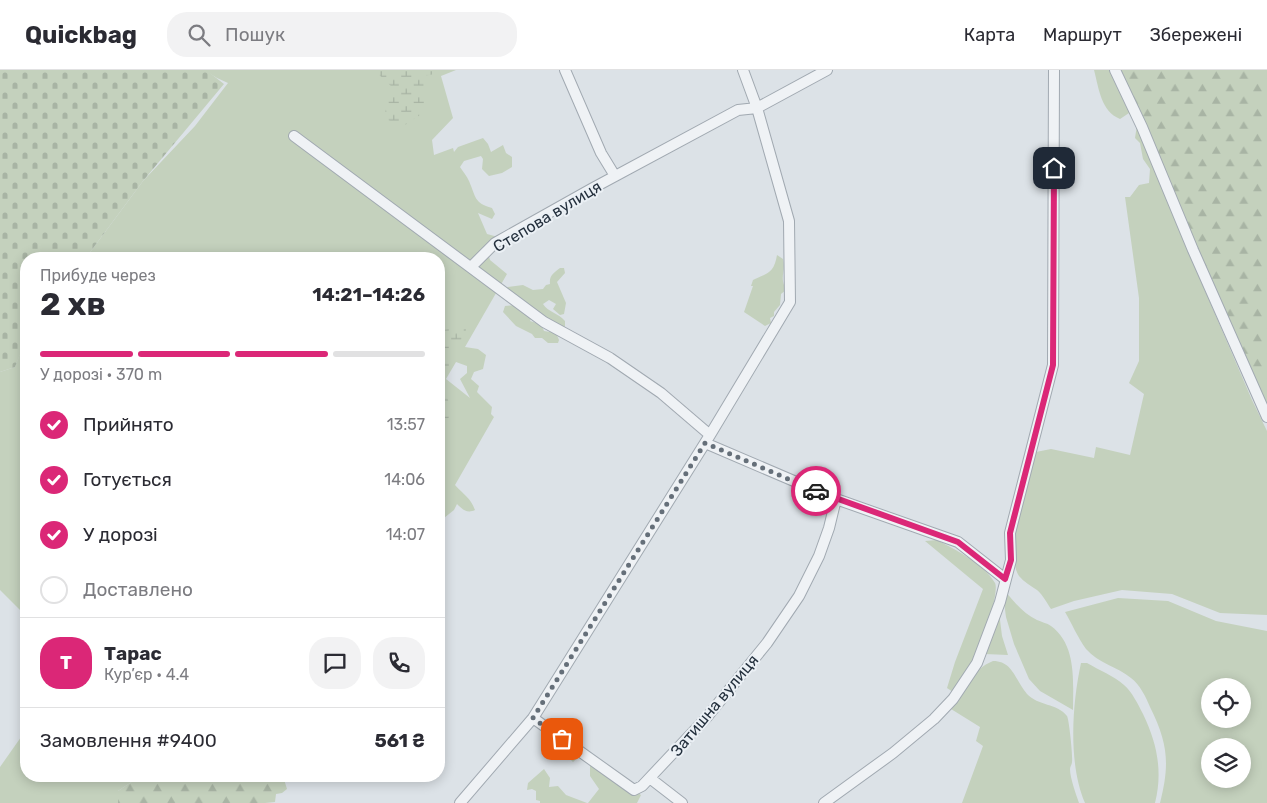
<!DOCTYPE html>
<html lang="uk">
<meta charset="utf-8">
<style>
:root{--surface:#fff;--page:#f2f2f3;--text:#2b2b33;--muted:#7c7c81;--line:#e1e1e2;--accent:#db2777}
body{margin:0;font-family:Rubik,sans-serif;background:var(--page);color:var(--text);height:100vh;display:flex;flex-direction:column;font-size:19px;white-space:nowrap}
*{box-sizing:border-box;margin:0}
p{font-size:16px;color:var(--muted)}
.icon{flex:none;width:28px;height:28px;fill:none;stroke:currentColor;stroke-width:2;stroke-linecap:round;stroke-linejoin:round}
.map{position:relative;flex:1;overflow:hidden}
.details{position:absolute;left:20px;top:182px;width:425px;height:530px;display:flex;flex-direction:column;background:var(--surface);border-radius:20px;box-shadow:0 2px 12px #0003}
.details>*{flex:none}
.controls{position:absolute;left:1201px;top:608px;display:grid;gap:10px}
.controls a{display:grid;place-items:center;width:50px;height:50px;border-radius:50%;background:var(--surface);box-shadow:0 2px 12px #0003;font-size:25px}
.pin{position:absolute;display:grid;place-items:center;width:42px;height:42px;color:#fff;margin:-21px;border-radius:10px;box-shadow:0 2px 8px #0006}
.courier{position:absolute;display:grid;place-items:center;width:50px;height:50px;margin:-25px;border:4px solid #db2777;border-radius:50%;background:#fff;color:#222;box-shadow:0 1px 6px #0007}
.headline em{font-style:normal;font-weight:700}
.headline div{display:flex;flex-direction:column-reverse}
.headline{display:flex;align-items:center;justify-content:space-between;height:85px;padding:0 20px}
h1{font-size:32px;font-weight:700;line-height:38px}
.bar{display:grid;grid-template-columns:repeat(4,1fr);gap:8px 5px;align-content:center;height:60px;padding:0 20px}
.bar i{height:6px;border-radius:4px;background:var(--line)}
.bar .active{background:var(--accent)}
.bar p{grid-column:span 4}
.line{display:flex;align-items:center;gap:12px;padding:0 20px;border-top:1px solid var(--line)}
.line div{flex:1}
.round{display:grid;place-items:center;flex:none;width:52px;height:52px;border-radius:20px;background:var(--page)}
ol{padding:0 20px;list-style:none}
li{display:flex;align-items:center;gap:15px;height:55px}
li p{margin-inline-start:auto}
li .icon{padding:5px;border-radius:50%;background:var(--accent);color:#fff;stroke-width:4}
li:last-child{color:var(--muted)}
li i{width:28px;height:28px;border:2px solid var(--line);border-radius:50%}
header{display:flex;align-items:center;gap:30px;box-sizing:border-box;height:70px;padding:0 25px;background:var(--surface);border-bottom:1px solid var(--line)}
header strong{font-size:24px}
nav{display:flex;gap:28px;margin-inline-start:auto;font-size:18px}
.search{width:350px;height:45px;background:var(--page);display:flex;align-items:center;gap:12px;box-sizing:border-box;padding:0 18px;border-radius:20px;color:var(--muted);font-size:19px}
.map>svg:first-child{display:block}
</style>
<header>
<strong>Quickbag</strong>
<div class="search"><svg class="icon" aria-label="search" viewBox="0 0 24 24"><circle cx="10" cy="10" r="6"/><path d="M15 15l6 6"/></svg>Пошук</div>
<nav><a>Карта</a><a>Маршрут</a><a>Збережені</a></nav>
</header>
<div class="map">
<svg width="1267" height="733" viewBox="0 0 1267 733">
<defs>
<pattern id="forest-firs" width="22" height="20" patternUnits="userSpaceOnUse" patternTransform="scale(1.25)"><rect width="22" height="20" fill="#c4d1bd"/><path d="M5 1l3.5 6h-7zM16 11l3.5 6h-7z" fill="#a8b4a4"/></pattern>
<pattern id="wetland-marsh" width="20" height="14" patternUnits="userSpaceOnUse" patternTransform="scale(1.25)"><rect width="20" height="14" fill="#c4d1bd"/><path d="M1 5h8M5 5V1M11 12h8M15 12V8" fill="none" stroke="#a8b4a4"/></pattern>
<pattern id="cemetery-stones" width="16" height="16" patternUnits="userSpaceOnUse" patternTransform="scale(1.25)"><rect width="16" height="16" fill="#c4d1bd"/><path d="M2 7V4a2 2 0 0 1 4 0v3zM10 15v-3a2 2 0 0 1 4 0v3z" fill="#a8b4a4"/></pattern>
</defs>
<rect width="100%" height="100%" fill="#dce2e7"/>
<path fill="#c4d1bd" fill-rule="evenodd" d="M 204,0 L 456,0 L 441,6 L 453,48 L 432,70 L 434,85 L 453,78 L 454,82 L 458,77 L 483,68 L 488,74 L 491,82 L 503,75 L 506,83 L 512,87 L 512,97 L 502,103 L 489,106 L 482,99 L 483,89 L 481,86 L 464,91 L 460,97 C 463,102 467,106 469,111 C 476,127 474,133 492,138 L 495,144 L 492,149 L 478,143 L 487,164 L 498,167 L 486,175 L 490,190 L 507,204 L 465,277 L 478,279 L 486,285 L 483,299 L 474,302 L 471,309 L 479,316 L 477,322 L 492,337 L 491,344 L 494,347 L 455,415 C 464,425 470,427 475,440 C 467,444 462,439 457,434 L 454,440 L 444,448 L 440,441 L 439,443 L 439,189 L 85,189 L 143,111 L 195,56 L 228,13 L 217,8 ZM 456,292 L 467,296 L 467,303 L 460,309 L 470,328 L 446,309 Z
M 1094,0 L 1111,0 L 1139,57 L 1203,216 L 1252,330 L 1267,361 L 1267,545 L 1220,543 L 1172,524 L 1122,520 L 1074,531 L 1051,539 C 1047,533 1043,525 1037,520 C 1031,516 1024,512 1019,506 C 1003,482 1029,409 1036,382 L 1051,379 L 1094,388 L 1096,377 L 1130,385 L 1144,324 L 1129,313 L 1139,291 L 1139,228 L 1125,127 L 1130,127 L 1139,115 L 1149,113 L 1150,99 L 1143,89 L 1140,73 L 1135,68 L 1137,55 L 1129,43 L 1120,49 C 1101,41 1099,19 1094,0 Z
M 777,185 L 783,189 C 786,203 779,206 786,220 L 781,224 L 780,235 L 774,242 L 774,246 L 770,248 L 771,253 L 765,256 L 744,242 L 753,216 L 751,216 L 753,210 C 768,203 774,203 777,185 Z
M 560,198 L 564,198 L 565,203 L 557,212 L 566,233 L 564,244 L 560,245 L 553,239 L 556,234 L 549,230 L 543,234 C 548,242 558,243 565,251 L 565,256 L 563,261 L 547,251 L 545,246 L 526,244 L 531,249 L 530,251 C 537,253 542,254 544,261 L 556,263 L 559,270 L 558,273 L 548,273 L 542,268 L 535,268 L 532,264 L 516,256 L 503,242 L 505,236 L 514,235 L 512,225 L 507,217 L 523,215 L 533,220 L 543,219 L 546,215 L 550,214 C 549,205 554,203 560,198 Z
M 26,267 L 26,546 L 0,520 L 0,302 L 15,297 Z
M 937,470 C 956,480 984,494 995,513 C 1000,522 980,583 974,594 C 969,604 960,613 953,622 L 947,618 L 955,592 L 983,519 L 925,471 Z
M 1005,521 C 1014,532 1024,544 1037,550 C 1041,552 1047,553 1051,556 C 1077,575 1073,612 1073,640 L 1040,621 L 1029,609 L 1014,574 L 1006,547 L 1004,532 Z
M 1118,528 L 1168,531 L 1216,551 L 1267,561 L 1267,733 L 1160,733 C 1170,694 1168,673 1150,637 C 1146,627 1140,615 1131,608 C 1118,597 1098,593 1086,579 C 1078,568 1072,554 1065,542 ZM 1210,616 L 1242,616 L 1242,649 L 1210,649 ZM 1210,676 L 1242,676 L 1242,709 L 1210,709 Z
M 999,542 L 1002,566 L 1008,585 L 985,584 Z
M 993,591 C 1013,591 1015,610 1027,624 C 1038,636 1057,633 1067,646 C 1069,649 1073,686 1072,692 C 1072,694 1070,697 1070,699 C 1070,708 1076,724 1079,733 L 962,733 L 983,676 L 976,671 L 980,657 L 951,639 C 961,621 973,599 993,591 Z
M 1081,593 L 1087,593 C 1099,600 1114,606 1124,615 C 1132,622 1138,634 1143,644 C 1157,673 1163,701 1155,733 L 1085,733 C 1068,694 1072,634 1081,593 Z
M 26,660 L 26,706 L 136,706 L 133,711 L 118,721 L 118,733 L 0,733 L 0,697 Z
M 570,675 L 641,725 L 637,733 L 588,733 L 599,719 L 590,706 L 590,691 L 581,685 L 573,692 L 564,683 Z
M 544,699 L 550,708 L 549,717 L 558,716 L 566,725 L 587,733 L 540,733 L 540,731 L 536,730 L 536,721 L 532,719 L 527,720 L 528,713 Z"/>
<path fill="url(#forest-firs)" d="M 1121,0 L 1267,0 L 1267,336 L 1195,175 Z
M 136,706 L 283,706 L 287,719 L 282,723 L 276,724 L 275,732 L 265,733 L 118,733 L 118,721 L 133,711 Z"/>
<path fill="url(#wetland-marsh)" d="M 374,0 L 444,0 L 435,4 L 423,6 L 424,22 L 428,28 L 420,45 L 405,55 L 387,50 L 385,39 L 393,18 Z
M 448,259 L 466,259 L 465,268 C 451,273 452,280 450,293 C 450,299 444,306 442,312 L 452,342 L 445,354 L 444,363 L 439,371 L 439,261 Z"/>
<path fill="url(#cemetery-stones)" d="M 0,0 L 206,0 L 224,14 L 143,111 L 85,189 L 26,189 L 26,276 L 21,282 L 15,297 L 0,302 Z
M 25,466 L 26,466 L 26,497 C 19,487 20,477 25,466 Z"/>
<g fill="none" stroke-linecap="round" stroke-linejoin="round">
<defs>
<path id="minor" d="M 565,0 L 601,83 L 615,106
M 1115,0 L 1142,57 L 1193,180 L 1267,347
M 294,66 L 544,252 L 610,288 L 661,323 L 710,365
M 471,197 L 495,173 L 593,118 L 738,40 L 757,38 L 827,0
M 705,373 L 836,429 L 958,472 L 1005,509
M 533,648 L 634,720 L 642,716 L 707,647 L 767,573 L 799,526 L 819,486 L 829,458 L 836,429
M 651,709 L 682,733
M 460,733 L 533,648 L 710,365 L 790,232 L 789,151 L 757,38 L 743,0
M 824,733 L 893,683 L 934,649 L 953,629 L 977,593 L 1000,532 L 1011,490 L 1010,463 L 1053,295 L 1054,0"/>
</defs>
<use href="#minor" stroke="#a1a9b1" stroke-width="12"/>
<use href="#minor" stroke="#eff2f5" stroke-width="10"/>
</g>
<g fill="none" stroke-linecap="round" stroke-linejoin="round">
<path stroke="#656f79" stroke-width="5" stroke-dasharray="0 9" d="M 562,669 L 533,648 L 705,373 L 816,421"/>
<path stroke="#db2777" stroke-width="6" d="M 816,421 L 958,472 L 1005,509 L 1011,490 L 1010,463 L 1053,295 L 1054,98"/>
</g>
<g text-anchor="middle" stroke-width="4" stroke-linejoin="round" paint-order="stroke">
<g font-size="16" fill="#25313e" stroke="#ebf0f5">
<text transform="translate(547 146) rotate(-31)" y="6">Степова вулиця</text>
<text transform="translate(714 635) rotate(-50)" y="6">Затишна вулиця</text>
</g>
</g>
</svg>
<div class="controls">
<a><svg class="icon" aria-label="locate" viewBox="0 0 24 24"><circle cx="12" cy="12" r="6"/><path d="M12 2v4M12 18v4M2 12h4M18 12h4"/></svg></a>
<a><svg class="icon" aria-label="layers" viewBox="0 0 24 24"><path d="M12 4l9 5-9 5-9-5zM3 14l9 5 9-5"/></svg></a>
</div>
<div class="pin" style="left:562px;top:669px;background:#ea580c"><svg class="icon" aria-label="bag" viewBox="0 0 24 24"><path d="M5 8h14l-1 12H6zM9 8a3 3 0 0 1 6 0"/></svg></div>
<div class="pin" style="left:1054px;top:98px;background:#1f2937"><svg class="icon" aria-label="home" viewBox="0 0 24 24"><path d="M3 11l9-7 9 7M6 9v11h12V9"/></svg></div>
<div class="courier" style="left:816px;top:421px"><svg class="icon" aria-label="car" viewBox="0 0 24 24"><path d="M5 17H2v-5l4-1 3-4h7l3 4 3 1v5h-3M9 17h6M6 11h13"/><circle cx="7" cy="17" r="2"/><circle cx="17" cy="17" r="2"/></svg></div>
<section class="details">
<div class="headline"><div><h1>2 хв</h1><p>Прибуде через</p></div><em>14:21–14:26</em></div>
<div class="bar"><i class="active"></i><i class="active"></i><i class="active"></i><i></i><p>У дорозі · 370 m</p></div>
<ol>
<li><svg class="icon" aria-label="check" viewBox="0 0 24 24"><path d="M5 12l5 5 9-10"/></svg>Прийнято<p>13:57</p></li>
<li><svg class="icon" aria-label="check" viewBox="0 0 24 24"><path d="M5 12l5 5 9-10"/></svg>Готується<p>14:06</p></li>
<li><svg class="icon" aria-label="check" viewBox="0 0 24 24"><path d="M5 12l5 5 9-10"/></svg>У дорозі<p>14:07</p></li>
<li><i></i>Доставлено</li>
</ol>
<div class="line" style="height:90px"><b class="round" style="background:var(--accent);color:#fff">Т</b><div><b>Тарас</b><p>Кур’єр · 4.4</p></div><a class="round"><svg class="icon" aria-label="chat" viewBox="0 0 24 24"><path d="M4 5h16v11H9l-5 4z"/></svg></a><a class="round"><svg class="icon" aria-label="phone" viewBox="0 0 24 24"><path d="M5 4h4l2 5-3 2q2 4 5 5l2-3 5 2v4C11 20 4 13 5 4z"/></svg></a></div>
<div class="line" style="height:65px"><div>Замовлення #9400</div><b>561 ₴</b></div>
</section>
</div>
